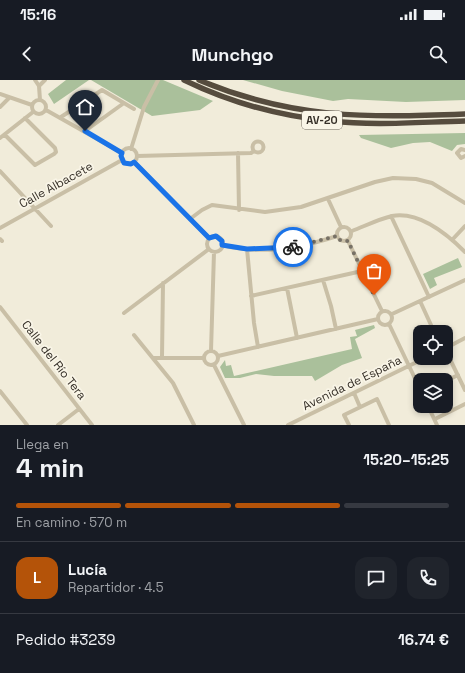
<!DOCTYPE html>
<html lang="es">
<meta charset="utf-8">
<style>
:root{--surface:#171b24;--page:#20242c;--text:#f1f3f6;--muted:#9ea1a6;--line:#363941;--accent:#b45309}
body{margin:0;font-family:"Space Grotesk",sans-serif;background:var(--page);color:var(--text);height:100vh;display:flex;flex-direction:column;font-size:15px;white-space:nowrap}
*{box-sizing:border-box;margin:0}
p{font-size:13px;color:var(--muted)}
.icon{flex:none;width:22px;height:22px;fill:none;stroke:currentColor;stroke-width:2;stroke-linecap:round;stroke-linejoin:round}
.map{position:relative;height:345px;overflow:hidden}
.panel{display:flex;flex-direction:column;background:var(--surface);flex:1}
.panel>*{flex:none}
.tools{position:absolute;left:413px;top:245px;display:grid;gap:8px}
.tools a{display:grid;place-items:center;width:40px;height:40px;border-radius:8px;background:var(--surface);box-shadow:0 2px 6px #0003;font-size:20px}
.pin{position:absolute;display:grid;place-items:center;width:34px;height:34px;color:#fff;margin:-41px -17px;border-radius:50% 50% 50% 0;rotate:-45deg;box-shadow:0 0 4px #0007}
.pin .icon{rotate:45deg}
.courier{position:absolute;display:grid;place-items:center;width:40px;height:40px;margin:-20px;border:3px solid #1a73e8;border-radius:50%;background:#fff;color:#222;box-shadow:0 1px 5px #0007}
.summary em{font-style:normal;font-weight:700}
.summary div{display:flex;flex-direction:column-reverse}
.summary{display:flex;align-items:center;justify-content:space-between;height:68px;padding:0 16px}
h1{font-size:26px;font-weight:700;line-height:30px}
.bar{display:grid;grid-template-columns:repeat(4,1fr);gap:6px 4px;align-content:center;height:48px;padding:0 16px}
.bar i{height:5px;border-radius:3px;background:var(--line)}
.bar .active{background:var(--accent)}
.bar p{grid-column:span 4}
.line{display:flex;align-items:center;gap:10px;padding:0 16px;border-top:1px solid var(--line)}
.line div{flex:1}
.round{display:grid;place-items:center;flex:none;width:42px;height:42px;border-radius:12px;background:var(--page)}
.status{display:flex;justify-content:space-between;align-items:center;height:28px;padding:0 20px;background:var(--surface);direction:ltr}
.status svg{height:11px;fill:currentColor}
header{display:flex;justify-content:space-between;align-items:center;height:52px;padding:0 16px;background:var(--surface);font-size:18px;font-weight:700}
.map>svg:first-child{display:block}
</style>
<div class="status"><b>15:16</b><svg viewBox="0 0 49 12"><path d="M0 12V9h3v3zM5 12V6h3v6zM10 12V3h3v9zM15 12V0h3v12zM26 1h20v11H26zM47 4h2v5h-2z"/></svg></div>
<header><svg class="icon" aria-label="back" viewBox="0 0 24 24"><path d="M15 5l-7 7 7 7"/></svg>Munchgo<svg class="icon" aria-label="search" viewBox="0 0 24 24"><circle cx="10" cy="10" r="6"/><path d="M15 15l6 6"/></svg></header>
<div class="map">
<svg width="465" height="345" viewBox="0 0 465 345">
<rect width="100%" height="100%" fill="#f1ecda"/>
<path fill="#aac09b" d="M 66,0 L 89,0 L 54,24 L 48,14 Z
M 91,0 L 163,0 L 213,21 L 200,30 L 152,36 Z
M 243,0 L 465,0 L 465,20 L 406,22 L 348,19 L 333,21 L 282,11 Z
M 465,53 L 465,64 L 457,65 L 452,71 L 430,62 L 413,63 L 391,68 L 361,58 L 359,55 Z
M 458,178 L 462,187 L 434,198 L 437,205 L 430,209 L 423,194 Z
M 374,245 L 375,248 L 355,259 L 362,278 L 342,285 L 315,301 L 312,296 L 274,296 L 256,294 L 240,298 L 225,298 L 220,287 L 225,280 L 226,286 L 231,285 L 234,296 L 352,269 L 350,257 L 357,256 L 355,250 Z"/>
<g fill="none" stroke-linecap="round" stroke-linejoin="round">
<path stroke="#c9bfa6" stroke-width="4" d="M 35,0 L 39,6 L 40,20
M 39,6 L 45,0
M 0,14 L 32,25
M32 27a7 7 0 1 1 14 0a7 7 0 1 1-14 0Z
M 0,27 L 9,18
M 46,30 L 122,73
M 61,37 L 102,10 L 134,29
M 85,51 L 124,23
M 5,55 L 35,85 L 54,74 L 56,72 L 55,68 L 25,38
M 0,58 L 33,32
M252.5 67a5.5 5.5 0 1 1 11 0a5.5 5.5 0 1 1-11 0Z
M121 76a8 8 0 1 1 16 0a8 8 0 1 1-16 0Z
M 131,69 L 144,27 L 158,0
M 465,70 L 461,69 L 457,73 L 461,78 L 465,76
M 238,73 L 239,130
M 137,76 L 251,73 L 254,71
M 134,82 L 209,158
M 0,91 L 51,146
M 328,119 L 341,147
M 391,136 L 429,217
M 190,139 L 202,130 L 212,125 L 265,132 L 301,127 L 375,102 L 393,98 L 416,99 L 432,103 L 465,123
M337 154a7 7 0 1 1 14 0a7 7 0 1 1-14 0Z
M 0,148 L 122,80
M 352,151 C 365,146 379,139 392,136 C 419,131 447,154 465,172
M207 164a8 8 0 1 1 16 0a8 8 0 1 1-16 0Z
M 0,159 L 2,161
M 452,160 L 465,146
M 348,161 L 382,231
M 222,165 C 260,175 301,168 337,156
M 247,169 L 254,243 L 258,267
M 323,200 L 331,226 L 336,249
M 287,208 L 297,258
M 251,216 L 362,191
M 420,221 L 431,245
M 0,227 L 92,345
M378 238a7 7 0 1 1 14 0a7 7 0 1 1-14 0Z
M 124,233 L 209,169
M 392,234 L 465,200
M 389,244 L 420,309
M 134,255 L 173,303 L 194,345
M 446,268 L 465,258
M204 278a7 7 0 1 1 14 0a7 7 0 1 1-14 0Z
M 211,271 L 214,172
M 446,271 L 465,310
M 218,276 L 378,239
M 162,277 L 163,203
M 153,278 L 203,278
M 214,285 L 244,345
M 446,301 L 458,295
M 0,311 L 27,345
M 354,313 L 360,327
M 428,326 L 437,345
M 435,339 L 465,324
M 58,345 L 79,329
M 288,345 L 425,278
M 349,345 L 344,335 L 377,319 L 389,345"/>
<path stroke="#564c3e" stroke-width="5.5" d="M 184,0 C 229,22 280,36 330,41 C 375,46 420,42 465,41
M 199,0 C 291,39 367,38 465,34"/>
</g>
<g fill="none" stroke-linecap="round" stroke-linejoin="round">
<path stroke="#777166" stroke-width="4" stroke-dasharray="0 7.2" d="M 293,167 L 337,156 L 340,160 L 348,161 L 374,215"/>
<path stroke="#1a73e8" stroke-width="5" d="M 85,51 L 122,73 L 121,76 L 124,83 L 131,84 L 134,82 L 209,158 L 216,156 L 222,161 L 222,165 L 247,169 L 293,167"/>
</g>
<g text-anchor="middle" stroke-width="3.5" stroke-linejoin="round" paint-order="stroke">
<rect fill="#f9f5e7" stroke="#706a61" stroke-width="1" x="302" y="31" width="40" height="18" rx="3"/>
<g font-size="11" font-weight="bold" fill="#352f27">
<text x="322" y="44">AV-20</text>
</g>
<g font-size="12" fill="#352f27" stroke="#f9f5e7">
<text transform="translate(56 105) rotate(-29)" y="4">Calle Albacete</text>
<text transform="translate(54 280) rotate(52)" y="4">Calle del Río Tera</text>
<text transform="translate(352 303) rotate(-26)" y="4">Avenida de España</text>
</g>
</g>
</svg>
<div class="tools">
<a><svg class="icon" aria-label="locate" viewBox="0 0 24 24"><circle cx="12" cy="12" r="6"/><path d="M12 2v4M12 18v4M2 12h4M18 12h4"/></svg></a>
<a><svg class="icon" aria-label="layers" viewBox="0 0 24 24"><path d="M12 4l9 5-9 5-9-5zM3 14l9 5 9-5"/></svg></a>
</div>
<div class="pin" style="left:374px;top:215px;background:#ea580c"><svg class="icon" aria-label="bag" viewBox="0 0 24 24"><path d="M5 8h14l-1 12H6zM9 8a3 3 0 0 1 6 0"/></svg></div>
<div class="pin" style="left:85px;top:51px;background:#1f2937"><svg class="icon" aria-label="home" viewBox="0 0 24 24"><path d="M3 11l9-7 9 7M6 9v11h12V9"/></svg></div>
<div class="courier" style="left:293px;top:167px"><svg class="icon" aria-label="bike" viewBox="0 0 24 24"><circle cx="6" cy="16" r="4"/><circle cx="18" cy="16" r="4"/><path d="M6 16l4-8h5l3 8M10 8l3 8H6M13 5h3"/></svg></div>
</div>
<section class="panel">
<div class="summary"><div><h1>4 min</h1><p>Llega en</p></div><em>15:20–15:25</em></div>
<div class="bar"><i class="active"></i><i class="active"></i><i class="active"></i><i></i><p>En camino · 570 m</p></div>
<div class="line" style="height:72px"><b class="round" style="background:var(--accent);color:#fff">L</b><div><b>Lucía</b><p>Repartidor · 4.5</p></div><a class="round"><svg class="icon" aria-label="chat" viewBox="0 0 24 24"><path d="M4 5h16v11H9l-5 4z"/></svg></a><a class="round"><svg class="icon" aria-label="phone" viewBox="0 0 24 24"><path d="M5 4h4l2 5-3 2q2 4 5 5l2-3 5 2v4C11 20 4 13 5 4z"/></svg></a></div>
<div class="line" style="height:52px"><div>Pedido #3239</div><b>16.74 €</b></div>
</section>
